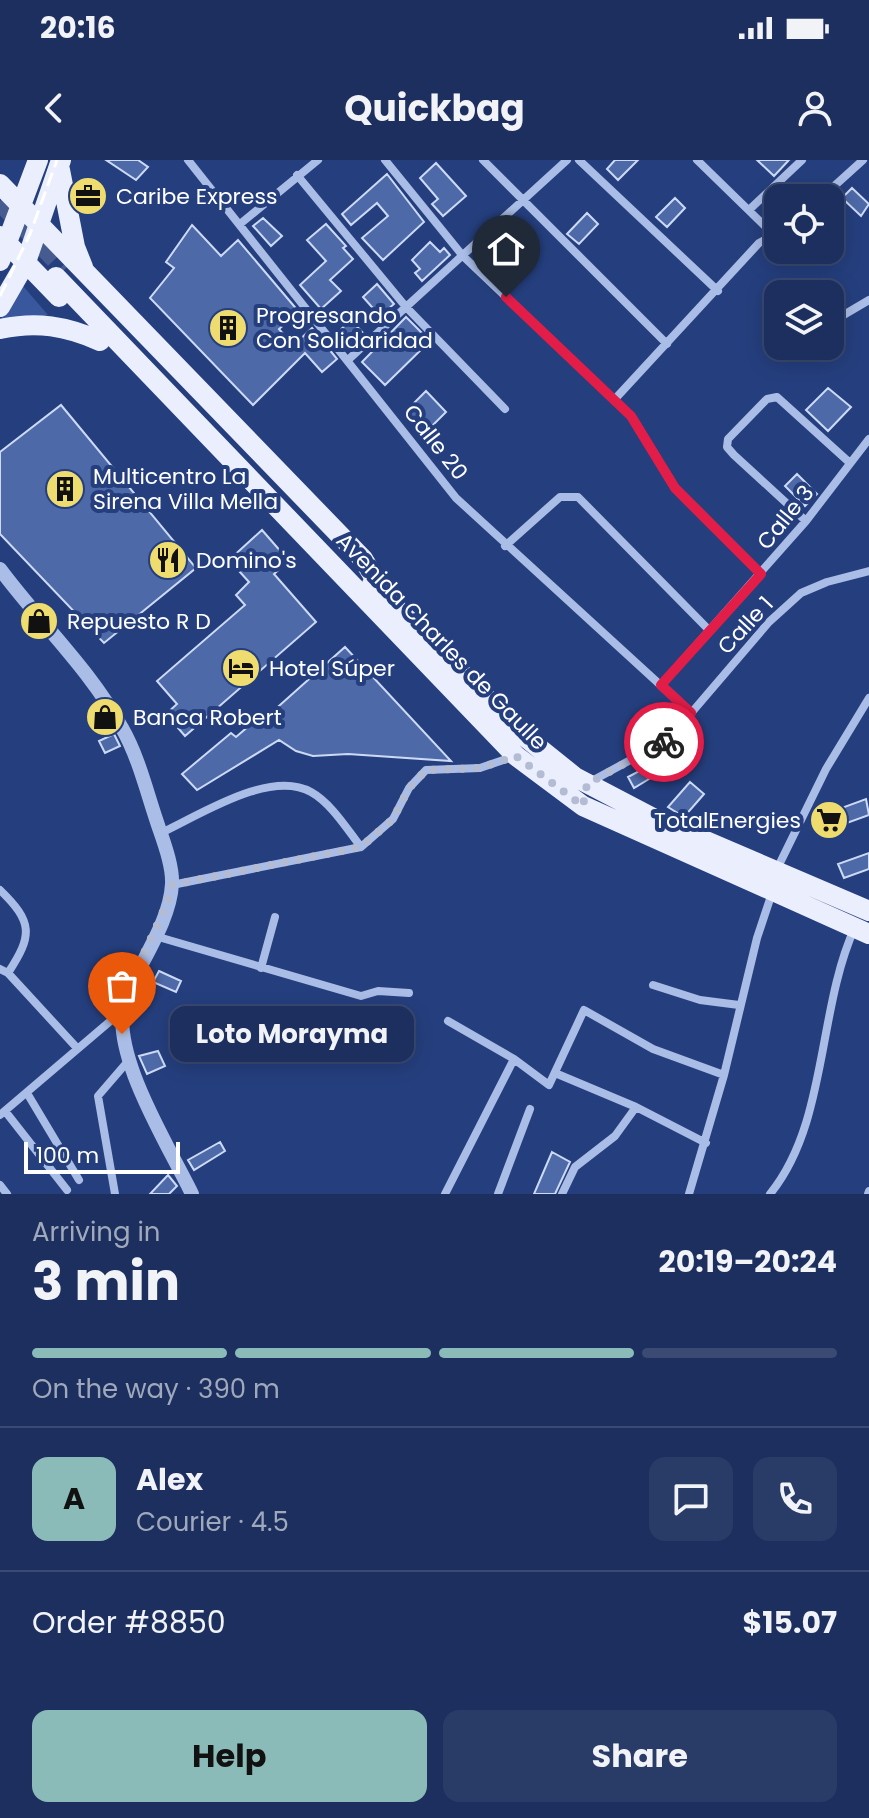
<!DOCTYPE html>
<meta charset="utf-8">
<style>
:root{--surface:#1c2f5e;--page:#293b67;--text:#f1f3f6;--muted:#a0a9bc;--line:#3a4a73;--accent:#8bbbb9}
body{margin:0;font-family:Poppins,sans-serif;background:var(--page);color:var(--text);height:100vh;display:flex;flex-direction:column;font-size:30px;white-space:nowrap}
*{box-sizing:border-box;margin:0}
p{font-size:26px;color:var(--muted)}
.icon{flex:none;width:44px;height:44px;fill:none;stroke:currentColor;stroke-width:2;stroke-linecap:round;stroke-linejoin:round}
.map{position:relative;height:1034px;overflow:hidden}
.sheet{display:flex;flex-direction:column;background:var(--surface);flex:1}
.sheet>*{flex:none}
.tools{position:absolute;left:764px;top:24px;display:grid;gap:16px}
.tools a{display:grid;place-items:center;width:80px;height:80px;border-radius:16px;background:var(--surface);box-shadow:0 4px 20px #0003,0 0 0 2px var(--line);font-size:40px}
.scale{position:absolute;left:24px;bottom:20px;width:156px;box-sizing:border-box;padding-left:8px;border:4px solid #fff;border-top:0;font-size:22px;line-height:28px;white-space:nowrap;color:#fff;-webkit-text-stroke:6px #253f7e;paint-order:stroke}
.pin{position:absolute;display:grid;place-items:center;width:68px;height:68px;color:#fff;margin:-82px -34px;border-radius:50% 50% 50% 0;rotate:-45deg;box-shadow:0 0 8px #0007}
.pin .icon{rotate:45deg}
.courier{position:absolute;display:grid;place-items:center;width:80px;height:80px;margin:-40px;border:6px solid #e11d48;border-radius:50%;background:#fff;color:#222;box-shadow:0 2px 10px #0007}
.bubble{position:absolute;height:56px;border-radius:16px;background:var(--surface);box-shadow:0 4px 20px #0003,0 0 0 2px var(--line);font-size:26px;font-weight:700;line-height:56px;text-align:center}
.summary em{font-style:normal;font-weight:700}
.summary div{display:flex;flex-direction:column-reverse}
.summary{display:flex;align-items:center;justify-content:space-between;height:136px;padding:0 32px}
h1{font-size:52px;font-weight:700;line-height:60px}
.bar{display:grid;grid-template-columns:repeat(4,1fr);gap:12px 8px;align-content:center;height:96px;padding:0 32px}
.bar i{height:10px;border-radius:6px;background:var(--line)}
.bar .current{background:var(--accent)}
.bar p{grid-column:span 4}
.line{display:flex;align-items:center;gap:20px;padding:0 32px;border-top:2px solid var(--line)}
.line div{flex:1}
.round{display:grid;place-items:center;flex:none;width:84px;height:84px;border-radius:16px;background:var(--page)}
.button{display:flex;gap:16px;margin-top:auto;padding:16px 32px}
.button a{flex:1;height:92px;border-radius:16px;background:var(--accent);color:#111;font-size:32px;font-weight:700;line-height:92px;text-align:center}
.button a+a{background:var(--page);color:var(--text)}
.status{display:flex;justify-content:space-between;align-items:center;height:56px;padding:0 40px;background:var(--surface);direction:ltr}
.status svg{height:22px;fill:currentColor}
header{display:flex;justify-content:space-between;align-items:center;height:104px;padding:0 32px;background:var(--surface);font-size:36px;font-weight:700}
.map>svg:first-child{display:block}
</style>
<div class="status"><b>20:16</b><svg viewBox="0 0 49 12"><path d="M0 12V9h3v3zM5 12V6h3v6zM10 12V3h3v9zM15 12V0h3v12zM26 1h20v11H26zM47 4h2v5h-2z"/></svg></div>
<header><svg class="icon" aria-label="back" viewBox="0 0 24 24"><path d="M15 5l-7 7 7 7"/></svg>Quickbag<svg class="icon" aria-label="person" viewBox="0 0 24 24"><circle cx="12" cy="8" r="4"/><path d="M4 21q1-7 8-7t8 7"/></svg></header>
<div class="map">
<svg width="869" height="1034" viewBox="0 0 869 1034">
<rect width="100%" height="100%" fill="#253f7e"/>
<path fill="#38579c" d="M 23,126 L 48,155 L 1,159 Z"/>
<path fill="#4d69a7" stroke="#cddaf5" stroke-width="2" d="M 106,0 L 138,0 L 148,7 L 136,20 Z
M 615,0 L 638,0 L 618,20 L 607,9 Z
M 757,0 L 789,0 L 774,16 Z
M 436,3 L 466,36 L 443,56 L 432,44 L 438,39 L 420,18 Z
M 387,14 L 424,62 L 383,100 L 362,78 L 388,56 L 377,43 L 351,65 L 342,54 Z
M 852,28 L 869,44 L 861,56 L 842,38 Z
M 675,38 L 685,48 L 667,67 L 656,57 Z
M 587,53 L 598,64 L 579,84 L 567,74 Z
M 263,58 L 282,76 L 271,86 L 253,66 Z
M 326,64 L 346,86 L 343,88 L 353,99 L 330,120 L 341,131 L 321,149 L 300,125 L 326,101 L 307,80 Z
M 192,65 L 221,96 L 238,80 L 299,152 L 279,169 L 293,186 L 312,168 L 337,199 L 322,212 L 305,193 L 253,245 L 150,138 L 174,108 L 166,102 Z
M 430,82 L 440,92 L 444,88 L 450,95 L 422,121 L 415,113 L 420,109 L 412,100 Z
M 377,124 L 394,144 L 380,156 L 363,137 Z
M 406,157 L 430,181 L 385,225 L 362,202 Z
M 351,160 L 363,173 L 350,184 L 339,171 Z
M 828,228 L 851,247 L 828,271 L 806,250 Z
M 426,231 L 446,252 L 423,275 L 405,252 Z
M 61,245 L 196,408 L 104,483 L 0,374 L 0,292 Z
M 797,314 L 817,334 L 805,346 L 785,326 Z
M 262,370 L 289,401 L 274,414 L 316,462 L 185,576 L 166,554 L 177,544 L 157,521 L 245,445 L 236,435 L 249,422 L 229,400 Z
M 345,487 L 451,601 L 348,594 L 313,596 L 296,591 L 279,580 L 197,630 L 182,614 L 231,573 L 236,577 L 257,559 L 261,562 Z
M 114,574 L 120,586 L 105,593 L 99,581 Z
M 643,609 L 649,619 L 634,628 L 628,617 Z
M 690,622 L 704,634 L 684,657 L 668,647 Z
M 866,639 L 869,655 L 822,672 L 817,657 Z
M 869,693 L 869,709 L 844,718 L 838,704 Z
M 159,811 L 181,821 L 176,832 L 153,822 Z
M 158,891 L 165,906 L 147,914 L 139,896 Z
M 220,982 L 225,991 L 194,1010 L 188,1000 Z
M 552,992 L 570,1002 L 555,1034 L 534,1034 Z
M 168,1015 L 177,1026 L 169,1034 L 150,1034 Z"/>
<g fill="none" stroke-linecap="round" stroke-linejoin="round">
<path stroke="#465c91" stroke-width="20" stroke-dasharray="20 10" stroke-linecap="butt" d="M 0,41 L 65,109"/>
<path stroke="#aabde6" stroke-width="8" d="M 188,0 L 456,338 L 691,553
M 385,0 L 463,96 L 631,256 L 675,328 L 761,414
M 483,0 L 667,184
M 579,0 L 718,131
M 697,0 L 774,75
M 297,15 L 406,147 L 505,249
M 821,38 L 863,0
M 749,50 L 802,0
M 240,64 L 318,0
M 830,163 L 869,140
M 349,199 L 567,0
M 615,239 L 759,83 L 778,73
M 806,361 L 734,295 L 727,287 L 728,279 L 767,239 L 777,237 L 850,303
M 505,386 L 560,337 L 578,337 L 709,470
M 661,525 L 806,361 L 869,279
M 590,622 L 669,579 L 769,462 L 801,433 L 827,422 L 869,411
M 161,673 C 200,655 270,609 311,632 C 331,643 347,669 361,687
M 777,709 L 826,609 L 869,538
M 172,725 L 361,687 L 393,659 L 409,628 L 426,610 L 480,608 L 515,596
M 0,730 C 33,762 33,775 8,813
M 155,776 L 361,836 L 378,831 L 409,833
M 261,808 L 275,757
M 0,809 L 8,813 L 77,888
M 653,825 L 700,840 L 739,845
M 448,861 L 514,899 L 549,925 L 584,850 L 653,889 L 724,915
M 555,913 L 636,947 L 706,983
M 27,933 L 79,1020
M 5,951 L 67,1030
M 0,955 L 121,852
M 0,1025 L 7,1034
M 115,1034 L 98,936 L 129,900
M 445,1034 L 514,899
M 498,1034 L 530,949
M 562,1034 L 575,1007 L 615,976 L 636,947
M 689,1034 L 724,915 L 757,778 L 773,730
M 770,1034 C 828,963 817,850 855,767
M 868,1034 L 869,1031"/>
<path stroke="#aabde6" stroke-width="14" d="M 0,409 C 40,463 90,509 122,568 C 138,596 146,629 156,659 C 162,678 173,704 172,724 C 170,762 140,802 126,837 C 106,888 169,986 192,1034"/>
<path stroke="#ebeffd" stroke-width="20" d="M 60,10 L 75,87 L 83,107
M 0,24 L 363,399 L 383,432
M 0,76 L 59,137
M 0,101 L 38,0
M 56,117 L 516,596 L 583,646 L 869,774
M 0,147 L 26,102 L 61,0
M 0,169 C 37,161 66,166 100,181
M 372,424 L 524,576 L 575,617 L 659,661 L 869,751"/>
<path stroke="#fff" stroke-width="3" stroke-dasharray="14 6" stroke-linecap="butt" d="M 0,136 L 30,74 L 57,0"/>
</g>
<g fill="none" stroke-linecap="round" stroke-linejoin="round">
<path stroke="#b3bcd2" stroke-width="8" stroke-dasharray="0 14.4" d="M 122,874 C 120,822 159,775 172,725 L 361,687 L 393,659 L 409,628 L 426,610 L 480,608 L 516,596 L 583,646 L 587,624 L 664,582"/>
<path stroke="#e11d48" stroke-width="10" d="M 506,137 L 631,256 L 675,328 L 761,414 L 661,525 L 691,553 L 682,567 L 664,582"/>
</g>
<defs>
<symbol id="office-disc" viewBox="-11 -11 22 22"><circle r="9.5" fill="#efdc6e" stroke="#253f7e"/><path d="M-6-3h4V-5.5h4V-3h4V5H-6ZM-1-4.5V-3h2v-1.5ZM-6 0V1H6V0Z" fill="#111"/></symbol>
<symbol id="building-disc" viewBox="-11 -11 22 22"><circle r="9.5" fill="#efdc6e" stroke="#253f7e"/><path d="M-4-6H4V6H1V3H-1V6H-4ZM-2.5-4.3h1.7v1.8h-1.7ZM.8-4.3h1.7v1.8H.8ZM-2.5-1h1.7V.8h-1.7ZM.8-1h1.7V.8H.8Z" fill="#111"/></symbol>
<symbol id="restaurant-disc" viewBox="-11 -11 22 22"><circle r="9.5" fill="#efdc6e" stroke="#253f7e"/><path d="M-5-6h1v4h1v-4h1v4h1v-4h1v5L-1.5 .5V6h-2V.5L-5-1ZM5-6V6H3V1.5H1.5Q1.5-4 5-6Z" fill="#111"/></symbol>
<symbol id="shop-disc" viewBox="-11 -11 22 22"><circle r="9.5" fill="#efdc6e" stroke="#253f7e"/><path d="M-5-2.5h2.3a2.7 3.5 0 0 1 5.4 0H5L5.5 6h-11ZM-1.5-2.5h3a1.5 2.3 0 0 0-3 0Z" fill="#111"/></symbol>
<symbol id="hotel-disc" viewBox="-11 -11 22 22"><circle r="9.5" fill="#efdc6e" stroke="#253f7e"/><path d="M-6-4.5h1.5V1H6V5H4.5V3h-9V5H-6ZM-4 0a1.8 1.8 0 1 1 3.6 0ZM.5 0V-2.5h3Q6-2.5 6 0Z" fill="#111"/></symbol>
<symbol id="supermarket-disc" viewBox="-11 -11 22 22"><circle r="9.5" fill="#efdc6e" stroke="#253f7e"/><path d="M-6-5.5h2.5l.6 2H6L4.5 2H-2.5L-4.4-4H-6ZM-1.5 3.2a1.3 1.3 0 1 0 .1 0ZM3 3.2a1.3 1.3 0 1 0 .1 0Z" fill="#111"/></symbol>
</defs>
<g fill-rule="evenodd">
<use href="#office-disc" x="66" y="14" width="44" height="44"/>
<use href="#building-disc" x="206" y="146" width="44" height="44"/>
<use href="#building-disc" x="43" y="307" width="44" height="44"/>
<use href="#restaurant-disc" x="146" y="378" width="44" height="44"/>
<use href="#shop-disc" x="17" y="439" width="44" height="44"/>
<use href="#hotel-disc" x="219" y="486" width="44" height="44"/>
<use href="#shop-disc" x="83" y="535" width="44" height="44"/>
<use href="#supermarket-disc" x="807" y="638" width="44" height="44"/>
</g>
<g text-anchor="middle" stroke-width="8" stroke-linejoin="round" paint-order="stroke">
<g font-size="22" fill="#fff" stroke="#253f7e" text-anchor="start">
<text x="116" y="44">Caribe Express</text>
<text x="256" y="163">Progresando<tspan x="256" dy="25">Con Solidaridad</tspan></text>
<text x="93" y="324">Multicentro La<tspan x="93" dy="25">Sirena Villa Mella</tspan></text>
<text x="196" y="408">Domino's</text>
<text x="67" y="469">Repuesto R D</text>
<text x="269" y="516">Hotel Súper</text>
<text x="133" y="565">Banca Robert</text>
<text x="801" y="668" text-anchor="end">TotalEnergies</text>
</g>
<g font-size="22" fill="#fff" stroke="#253f7e">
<text transform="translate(436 282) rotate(52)" y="8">Calle 20</text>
<text transform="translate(785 357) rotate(-51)" y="8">Calle 3</text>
<text transform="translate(745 465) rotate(-47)" y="8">Calle 1</text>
<text transform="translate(442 481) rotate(46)" y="8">Avenida Charles de Gaulle</text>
</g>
</g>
</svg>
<div class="tools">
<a><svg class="icon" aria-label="locate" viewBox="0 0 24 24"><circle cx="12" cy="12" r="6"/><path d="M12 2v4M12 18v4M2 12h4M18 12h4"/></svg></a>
<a><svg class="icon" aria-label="layers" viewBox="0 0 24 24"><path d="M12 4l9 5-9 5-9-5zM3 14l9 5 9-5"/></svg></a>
</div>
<div class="scale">100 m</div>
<div class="pin" style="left:122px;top:874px;background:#ea580c"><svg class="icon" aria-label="bag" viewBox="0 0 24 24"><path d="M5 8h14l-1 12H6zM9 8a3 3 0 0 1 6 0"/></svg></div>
<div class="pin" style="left:506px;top:137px;background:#1f2937"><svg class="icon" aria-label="home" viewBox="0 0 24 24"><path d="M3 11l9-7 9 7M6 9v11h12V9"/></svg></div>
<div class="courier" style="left:664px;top:582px"><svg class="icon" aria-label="bike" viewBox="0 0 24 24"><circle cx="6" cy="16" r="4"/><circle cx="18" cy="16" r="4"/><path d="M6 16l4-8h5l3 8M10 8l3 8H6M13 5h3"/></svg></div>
<div class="bubble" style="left:170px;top:846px;width:244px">Loto Morayma</div>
</div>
<section class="sheet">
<div class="summary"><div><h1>3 min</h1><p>Arriving in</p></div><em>20:19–20:24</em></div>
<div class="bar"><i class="current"></i><i class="current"></i><i class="current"></i><i></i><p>On the way · 390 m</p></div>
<div class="line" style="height:144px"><b class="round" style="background:var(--accent);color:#111">A</b><div><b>Alex</b><p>Courier · 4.5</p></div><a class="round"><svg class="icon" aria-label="chat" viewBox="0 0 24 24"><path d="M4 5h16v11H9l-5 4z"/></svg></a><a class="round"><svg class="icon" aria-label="phone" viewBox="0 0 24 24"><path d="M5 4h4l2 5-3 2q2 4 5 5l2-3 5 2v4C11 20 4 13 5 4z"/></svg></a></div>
<div class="line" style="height:104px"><div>Order #8850</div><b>$15.07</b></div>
<div class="button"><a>Help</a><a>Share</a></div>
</section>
